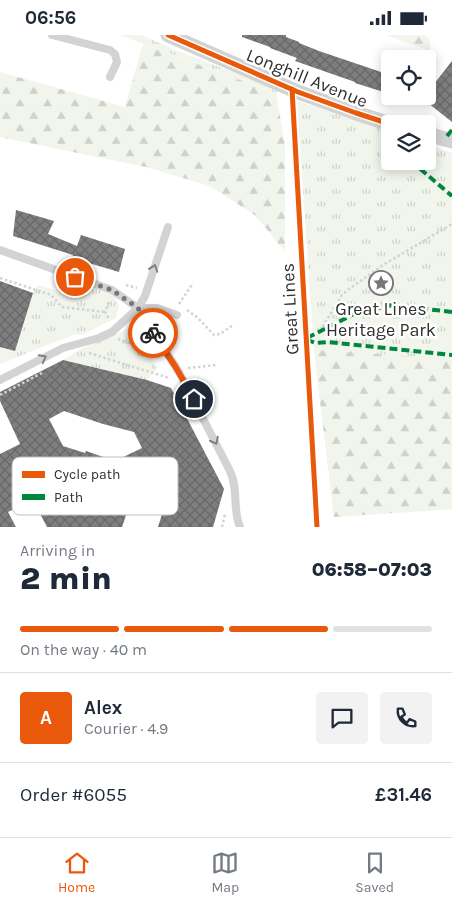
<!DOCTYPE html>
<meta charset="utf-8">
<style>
:root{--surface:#fff;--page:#f2f2f3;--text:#1f2937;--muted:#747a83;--line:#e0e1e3;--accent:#ea580c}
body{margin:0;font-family:Karla,sans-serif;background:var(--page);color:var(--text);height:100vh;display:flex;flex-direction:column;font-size:19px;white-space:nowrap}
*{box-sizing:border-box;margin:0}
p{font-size:16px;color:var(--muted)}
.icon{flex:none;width:28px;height:28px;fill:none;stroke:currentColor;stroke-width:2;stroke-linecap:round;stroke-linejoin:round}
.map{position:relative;height:492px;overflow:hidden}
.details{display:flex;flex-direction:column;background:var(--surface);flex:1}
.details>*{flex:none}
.controls{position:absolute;left:381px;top:15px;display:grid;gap:10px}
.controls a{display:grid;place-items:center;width:55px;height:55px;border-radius:5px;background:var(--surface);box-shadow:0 2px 12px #0003;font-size:25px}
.pin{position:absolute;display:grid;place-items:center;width:42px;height:42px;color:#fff;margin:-21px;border:2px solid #fff;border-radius:50%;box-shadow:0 1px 5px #0007}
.courier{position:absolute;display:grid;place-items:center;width:50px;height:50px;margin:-25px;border:4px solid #ea580c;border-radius:50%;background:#fff;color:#222;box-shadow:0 1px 6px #0007}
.summary em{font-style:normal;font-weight:800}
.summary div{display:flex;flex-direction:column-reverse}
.summary{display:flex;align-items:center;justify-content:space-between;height:85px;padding:0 20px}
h1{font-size:32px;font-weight:800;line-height:38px}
.bar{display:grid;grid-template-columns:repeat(4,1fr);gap:8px 5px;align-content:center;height:60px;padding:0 20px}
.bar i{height:6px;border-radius:4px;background:var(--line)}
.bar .active{background:var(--accent)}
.bar p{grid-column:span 4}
.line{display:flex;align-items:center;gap:12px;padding:0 20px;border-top:1px solid var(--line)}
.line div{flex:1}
.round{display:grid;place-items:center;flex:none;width:52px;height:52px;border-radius:5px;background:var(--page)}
.status{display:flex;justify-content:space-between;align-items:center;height:35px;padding:0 25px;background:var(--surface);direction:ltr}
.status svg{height:14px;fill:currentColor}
.dock{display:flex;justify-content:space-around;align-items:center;height:70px;border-top:1px solid var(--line);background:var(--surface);font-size:14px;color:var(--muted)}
.dock a{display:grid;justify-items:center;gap:2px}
.dock .active{color:var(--accent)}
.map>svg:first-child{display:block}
</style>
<div class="status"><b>06:56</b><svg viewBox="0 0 49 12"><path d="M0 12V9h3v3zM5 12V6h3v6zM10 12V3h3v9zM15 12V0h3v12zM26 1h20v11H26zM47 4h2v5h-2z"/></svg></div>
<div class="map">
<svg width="452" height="492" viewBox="0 0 452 492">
<defs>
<pattern id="grass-tufts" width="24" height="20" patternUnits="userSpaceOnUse" patternTransform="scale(1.25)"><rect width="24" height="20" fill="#f1f5ec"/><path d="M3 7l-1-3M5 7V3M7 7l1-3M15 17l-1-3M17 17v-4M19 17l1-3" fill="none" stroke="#cfd2cb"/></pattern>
<pattern id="forest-firs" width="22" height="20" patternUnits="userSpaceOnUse" patternTransform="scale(1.25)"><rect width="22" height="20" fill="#f1f5ec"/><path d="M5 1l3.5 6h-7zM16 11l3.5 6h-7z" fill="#cfd2cb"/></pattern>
<pattern id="building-cross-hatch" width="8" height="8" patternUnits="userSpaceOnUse" patternTransform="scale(1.25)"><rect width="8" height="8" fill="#7e7e7e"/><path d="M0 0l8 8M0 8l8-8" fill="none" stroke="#686868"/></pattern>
</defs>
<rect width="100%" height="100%" fill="#fff"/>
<path fill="url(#grass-tufts)" d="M 120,0 L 141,0 L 180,17 L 278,54 L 276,58 Z
M 297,66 L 390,97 L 390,126 L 428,126 L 428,110 L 452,118 L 452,474 L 334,482 L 314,315 Z
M 82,249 L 112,255 L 119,271 L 116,283 L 82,300 L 75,299 L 0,329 L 0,312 L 15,316 L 33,258 L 38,250 L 78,262 Z
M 137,292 L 147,300 L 144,307 L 157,333 L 147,345 L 63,325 L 79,315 L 128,294 Z"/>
<path fill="url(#forest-firs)" d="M 386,0 L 425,0 L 430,5 L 430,16 Z
M 143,9 L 276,58 L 285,111 L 285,217 L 256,181 L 210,151 L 146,132 L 0,102 L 0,37 L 125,72 Z
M 314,315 L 452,324 L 452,474 L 334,482 Z"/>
<path fill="url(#building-cross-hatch)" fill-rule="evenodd" d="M 242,0 L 286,0 L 286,2 L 299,7 L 299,8 L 319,16 L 384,38 L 390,41 L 390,59 L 355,48 L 355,47 L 295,26 L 297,23 L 270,13 L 270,12 L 242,2 Z
M 452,26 L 452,87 L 428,68 L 428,44 L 434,49 Z
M 16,175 L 54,186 L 48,199 L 77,211 L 81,200 L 125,214 L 119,237 L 72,223 L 73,220 L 13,201 Z
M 0,246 L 33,258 L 15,316 L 0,312 Z
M 63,325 L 147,345 L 171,353 L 224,454 L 213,492 L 158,492 L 167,463 L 159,447 L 133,460 L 122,492 L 47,492 L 33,465 L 8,477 L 16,492 L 0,492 L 0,419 L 20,409 L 0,366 L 0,357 ZM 64,376 L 103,389 L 134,397 L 142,413 L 115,426 L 86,416 L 85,418 L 63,411 L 49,384 Z"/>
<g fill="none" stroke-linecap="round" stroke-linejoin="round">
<path stroke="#d3d3d3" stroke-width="2.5" stroke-dasharray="2.5 2.5" stroke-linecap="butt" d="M 384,103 L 390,108
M 0,243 L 51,260 L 62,272 L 105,277
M 126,250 L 137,253
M 109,267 L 105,277 L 109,284
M 179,269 L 193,248
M 187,275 L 198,283 L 214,300 L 220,299 L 233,290
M 320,296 L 342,260 L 349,254 L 383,230 L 452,189
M 168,300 L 172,289
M 118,304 L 129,308 L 146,303
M 89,318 L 169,343
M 188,333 L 216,330
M 0,360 L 42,338
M 222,492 L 225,479"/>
<path stroke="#d3d3d3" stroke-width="8" d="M 52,0 L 110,15 L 115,19 L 117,27 L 110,42
M 0,215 L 112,255 L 138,273 L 179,337 L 230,436 C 239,455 232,474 240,492
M 138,273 L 157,273 L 177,280
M 0,345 L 63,313 L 99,303 L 112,297 L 138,273 L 145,261 L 168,192"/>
<path stroke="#d3d3d3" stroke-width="15" d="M 168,0 L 298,57 L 356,78 L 390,89
M 428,99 L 452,106"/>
<path stroke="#00873e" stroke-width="4" stroke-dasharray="8 4" stroke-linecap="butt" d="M 447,101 L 452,95
M 411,126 L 452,161
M 452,277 L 392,270 L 354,279 L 305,304 L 316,308 L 328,307 L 452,320"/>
<defs>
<path id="cycleway" d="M 168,0 L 298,57 L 356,78 L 390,89
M 292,54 L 317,492"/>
</defs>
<use href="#cycleway" stroke="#fff" stroke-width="8"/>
<use href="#cycleway" stroke="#e8590c" stroke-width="5"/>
</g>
<defs><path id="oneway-chevron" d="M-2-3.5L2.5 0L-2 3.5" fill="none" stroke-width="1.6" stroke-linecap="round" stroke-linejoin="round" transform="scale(1.25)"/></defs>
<g stroke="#808080">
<use href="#oneway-chevron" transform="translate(154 233) rotate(-71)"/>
<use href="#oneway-chevron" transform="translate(43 323) rotate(-27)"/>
<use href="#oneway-chevron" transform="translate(215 406) rotate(63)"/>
</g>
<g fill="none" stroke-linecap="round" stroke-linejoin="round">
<path stroke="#777" stroke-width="5" stroke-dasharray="0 9" d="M 75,242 L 112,255 L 138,273 L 153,298"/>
<path stroke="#ea580c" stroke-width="6" d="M 153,298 L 175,331 L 194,364"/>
</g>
<defs>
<symbol id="sight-ring" viewBox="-11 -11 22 22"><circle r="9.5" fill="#fff" stroke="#777" stroke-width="1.5"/><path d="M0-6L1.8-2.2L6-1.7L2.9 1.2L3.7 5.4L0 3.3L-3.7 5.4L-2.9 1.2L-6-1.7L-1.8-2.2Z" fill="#777"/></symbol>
</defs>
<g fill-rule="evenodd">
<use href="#sight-ring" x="367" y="234" width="28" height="28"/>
</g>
<g text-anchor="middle" stroke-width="5" stroke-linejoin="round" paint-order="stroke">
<g font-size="18" fill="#2e2e2e" stroke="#fff">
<text transform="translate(307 43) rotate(22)" y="6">Longhill Avenue</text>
<text transform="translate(290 274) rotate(-93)" y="6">Great Lines</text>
</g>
<g font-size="18" fill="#2e2e2e" stroke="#fff">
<text x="381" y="280">Great Lines<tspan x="381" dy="21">Heritage Park</tspan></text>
</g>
</g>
<rect x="12" y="422" width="166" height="58" rx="8" fill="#fff" stroke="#c0c0c0" stroke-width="1"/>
<rect x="22" y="436" width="23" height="7" fill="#e8590c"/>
<rect x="22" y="459" width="23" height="6" fill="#00873e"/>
<g font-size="14" fill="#2e2e2e">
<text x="54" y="444">Cycle path</text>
<text x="54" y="467">Path</text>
</g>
</svg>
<div class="controls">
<a><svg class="icon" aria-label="locate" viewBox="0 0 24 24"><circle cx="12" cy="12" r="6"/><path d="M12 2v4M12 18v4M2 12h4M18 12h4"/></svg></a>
<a><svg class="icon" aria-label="layers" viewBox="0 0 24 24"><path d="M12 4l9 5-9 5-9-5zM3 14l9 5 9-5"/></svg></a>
</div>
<div class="pin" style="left:75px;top:242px;background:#ea580c"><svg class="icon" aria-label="bag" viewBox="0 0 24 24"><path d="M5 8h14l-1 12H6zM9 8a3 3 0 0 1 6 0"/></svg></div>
<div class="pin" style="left:194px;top:364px;background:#1f2937"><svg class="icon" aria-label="home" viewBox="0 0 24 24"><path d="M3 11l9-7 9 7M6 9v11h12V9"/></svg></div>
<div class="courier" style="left:153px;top:298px"><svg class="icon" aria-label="bike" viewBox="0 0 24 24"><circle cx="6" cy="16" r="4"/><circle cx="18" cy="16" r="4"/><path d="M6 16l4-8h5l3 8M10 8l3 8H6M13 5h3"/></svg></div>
</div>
<section class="details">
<div class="summary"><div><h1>2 min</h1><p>Arriving in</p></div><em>06:58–07:03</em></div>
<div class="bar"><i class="active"></i><i class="active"></i><i class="active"></i><i></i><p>On the way · 40 m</p></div>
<div class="line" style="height:90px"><b class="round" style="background:var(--accent);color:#fff">A</b><div><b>Alex</b><p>Courier · 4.9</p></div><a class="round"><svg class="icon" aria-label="chat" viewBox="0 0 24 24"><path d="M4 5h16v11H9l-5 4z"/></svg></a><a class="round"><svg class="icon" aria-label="phone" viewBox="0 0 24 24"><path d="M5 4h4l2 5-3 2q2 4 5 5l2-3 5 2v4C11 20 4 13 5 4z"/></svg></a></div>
<div class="line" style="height:65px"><div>Order #6055</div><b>£31.46</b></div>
</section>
<nav class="dock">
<a class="active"><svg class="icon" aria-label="home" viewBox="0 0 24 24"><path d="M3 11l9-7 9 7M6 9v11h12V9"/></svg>Home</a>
<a><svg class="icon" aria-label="map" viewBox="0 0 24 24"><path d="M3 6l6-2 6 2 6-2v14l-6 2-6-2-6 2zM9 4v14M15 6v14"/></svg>Map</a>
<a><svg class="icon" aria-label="saved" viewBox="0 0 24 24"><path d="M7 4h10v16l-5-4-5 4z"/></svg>Saved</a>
</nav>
